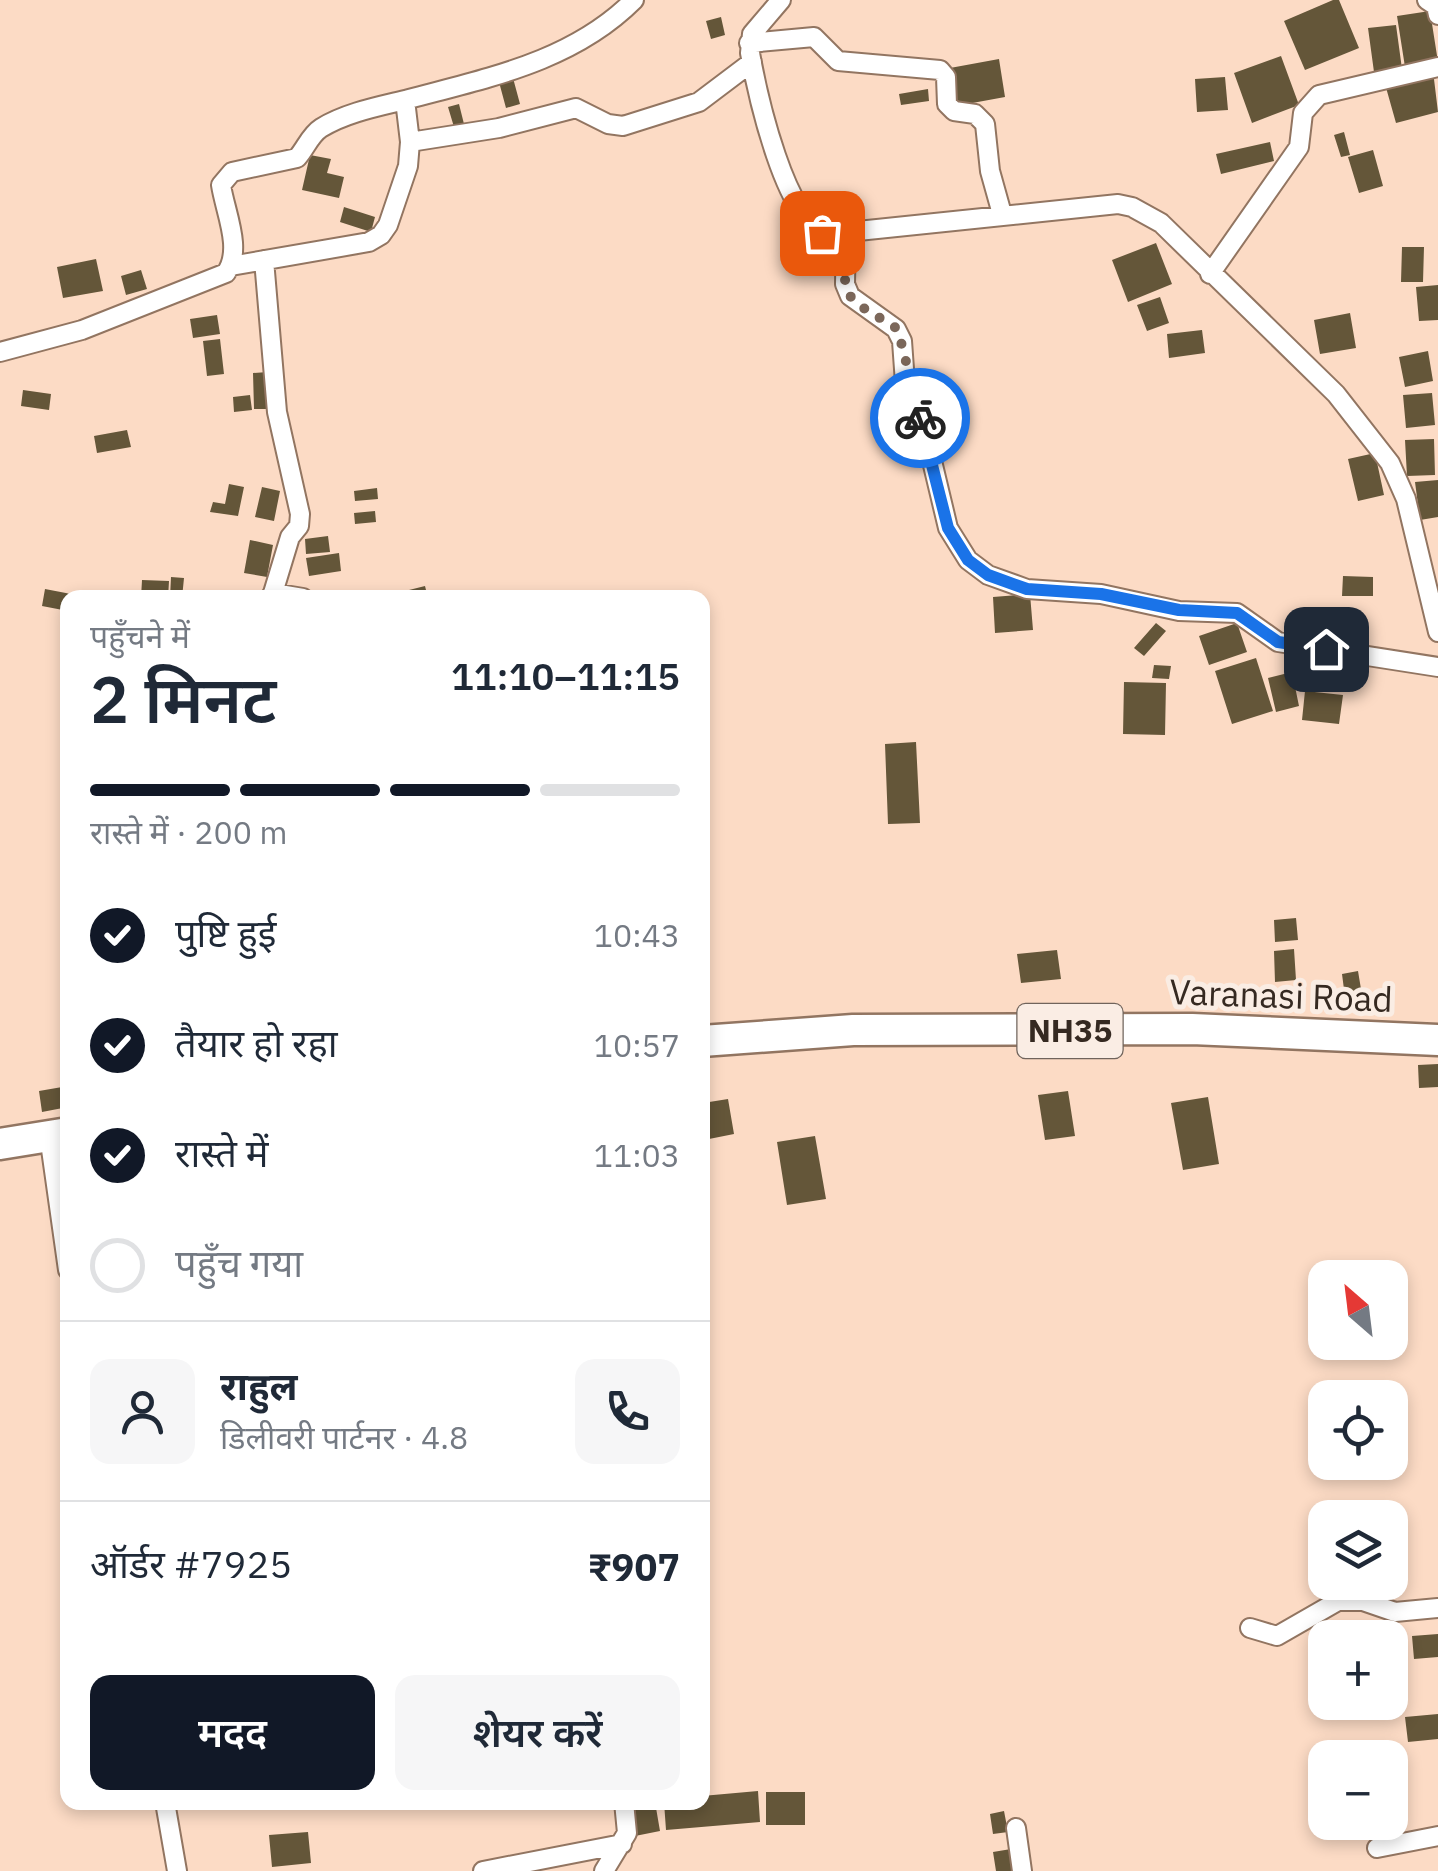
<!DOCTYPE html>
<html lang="hi">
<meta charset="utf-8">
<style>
:root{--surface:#fff;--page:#f6f6f7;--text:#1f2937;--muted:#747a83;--line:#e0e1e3;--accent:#111827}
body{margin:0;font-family:"IBM Plex Sans","Noto Sans Devanagari",sans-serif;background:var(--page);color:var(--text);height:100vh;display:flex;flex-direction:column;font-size:38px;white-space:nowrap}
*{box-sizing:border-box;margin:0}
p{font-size:32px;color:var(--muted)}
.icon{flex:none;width:55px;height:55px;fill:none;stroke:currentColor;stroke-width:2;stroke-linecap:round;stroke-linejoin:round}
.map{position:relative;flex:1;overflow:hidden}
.sheet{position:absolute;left:60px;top:590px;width:650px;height:1220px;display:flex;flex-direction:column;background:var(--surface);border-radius:20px;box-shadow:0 5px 15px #0003}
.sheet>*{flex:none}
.needle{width:65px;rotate:332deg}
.fabs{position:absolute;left:1308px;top:1260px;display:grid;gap:20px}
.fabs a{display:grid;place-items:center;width:100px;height:100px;border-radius:20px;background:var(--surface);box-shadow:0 5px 15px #0003;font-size:50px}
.pin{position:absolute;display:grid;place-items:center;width:85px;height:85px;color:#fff;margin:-42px;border-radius:20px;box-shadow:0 5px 15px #0006}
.courier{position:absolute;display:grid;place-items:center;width:100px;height:100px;margin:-50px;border:8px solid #1a73e8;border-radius:50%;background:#fff;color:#222;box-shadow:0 2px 12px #0007}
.head em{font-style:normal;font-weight:600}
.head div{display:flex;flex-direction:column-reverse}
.head{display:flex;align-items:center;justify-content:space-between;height:170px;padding:0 30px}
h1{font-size:65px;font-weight:600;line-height:75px}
.bar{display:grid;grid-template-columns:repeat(4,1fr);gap:15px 10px;align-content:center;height:120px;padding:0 30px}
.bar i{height:12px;border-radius:8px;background:var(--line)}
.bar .current{background:var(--accent)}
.bar p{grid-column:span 4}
.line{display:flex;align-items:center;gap:25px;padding:0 30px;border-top:2px solid var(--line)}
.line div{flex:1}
.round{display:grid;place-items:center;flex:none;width:105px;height:105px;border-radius:20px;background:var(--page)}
ol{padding:0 30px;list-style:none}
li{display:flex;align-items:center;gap:30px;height:110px}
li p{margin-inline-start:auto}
li .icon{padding:10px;border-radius:50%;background:var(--accent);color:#fff;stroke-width:4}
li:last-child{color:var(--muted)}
li i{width:55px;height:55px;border:5px solid var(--line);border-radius:50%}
.cta{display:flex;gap:20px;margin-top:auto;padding:20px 30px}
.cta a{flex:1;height:115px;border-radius:20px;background:var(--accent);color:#fff;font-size:40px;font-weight:600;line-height:115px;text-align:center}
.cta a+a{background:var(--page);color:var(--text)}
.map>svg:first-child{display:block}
</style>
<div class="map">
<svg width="1438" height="1871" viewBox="0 0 1438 1871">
<rect width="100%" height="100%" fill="#fcdbc5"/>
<path fill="#645639" d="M 1333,0 L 1339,0 L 1359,48 L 1305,70 L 1284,21 Z
M 1430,11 L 1438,62 L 1405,67 L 1397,16 Z
M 721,17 L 725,35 L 711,39 L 706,21 Z
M 1396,25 L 1402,69 L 1374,72 L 1368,28 Z
M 1281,56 L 1299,105 L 1252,123 L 1234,73 Z
M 999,59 L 1005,97 L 956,106 L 950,68 Z
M 1433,71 L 1438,112 L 1396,123 L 1385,84 Z
M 1225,77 L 1228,110 L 1197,112 L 1195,79 Z
M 513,78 L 520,104 L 506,108 L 499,82 Z
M 928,89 L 929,101 L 901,105 L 899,94 Z
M 459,104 L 464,124 L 454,127 L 448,107 Z
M 1344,132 L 1350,155 L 1341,157 L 1334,135 Z
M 1270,142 L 1274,161 L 1221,174 L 1216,154 Z
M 1373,150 L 1383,186 L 1359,193 L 1348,157 Z
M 310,155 L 331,159 L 327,173 L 344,177 L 339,198 L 302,190 Z
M 344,207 L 375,217 L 371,232 L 340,222 Z
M 1156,243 L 1172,284 L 1128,302 L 1112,260 Z
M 1402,247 L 1424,247 L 1423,282 L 1401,282 Z
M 96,259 L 103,291 L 63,298 L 57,267 Z
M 141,270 L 147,289 L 126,295 L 121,276 Z
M 1438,285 L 1438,320 L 1419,321 L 1416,287 Z
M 1160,297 L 1169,323 L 1147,331 L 1137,305 Z
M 1350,313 L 1356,348 L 1320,354 L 1314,320 Z
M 217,315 L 220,334 L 193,338 L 190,319 Z
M 1202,330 L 1205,353 L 1169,358 L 1167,334 Z
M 220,339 L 224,374 L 207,376 L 203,341 Z
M 1428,351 L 1433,381 L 1405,387 L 1399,357 Z
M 268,372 L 269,409 L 254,409 L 253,373 Z
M 23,390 L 51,394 L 49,410 L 21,406 Z
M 1432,393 L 1435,425 L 1406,428 L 1403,395 Z
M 250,395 L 252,410 L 234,412 L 233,397 Z
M 127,430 L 131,447 L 97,453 L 94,436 Z
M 1434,439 L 1435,475 L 1407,476 L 1405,440 Z
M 1375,453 L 1384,495 L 1358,501 L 1348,459 Z
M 1438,480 L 1438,517 L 1420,520 L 1415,482 Z
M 229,484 L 244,487 L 238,516 L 210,512 L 213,502 L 225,504 Z
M 262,487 L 280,491 L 274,521 L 255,517 Z
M 377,488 L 378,499 L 355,501 L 354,491 Z
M 375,511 L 376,522 L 355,524 L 354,513 Z
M 328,536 L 330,552 L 306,554 L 305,539 Z
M 250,540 L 273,545 L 267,577 L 244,573 Z
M 339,553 L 341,571 L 309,576 L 306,558 Z
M 1343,576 L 1373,577 L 1373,596 L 1342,596 Z
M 171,577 L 184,578 L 182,598 L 170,598 Z
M 142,580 L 169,581 L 168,598 L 141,598 Z
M 425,586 L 428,598 L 385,598 L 385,596 Z
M 45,589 L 71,594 L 68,611 L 42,606 Z
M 1030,594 L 1033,630 L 995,633 L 993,597 Z
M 1156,623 L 1166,631 L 1144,656 L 1134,648 Z
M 1237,623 L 1247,652 L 1209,665 L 1199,636 Z
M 1256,658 L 1273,711 L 1232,724 L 1215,671 Z
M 1154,665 L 1171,666 L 1169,679 L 1152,678 Z
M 1292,672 L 1299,706 L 1276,712 L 1268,678 Z
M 1124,682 L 1166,683 L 1165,735 L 1123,734 Z
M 1305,691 L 1343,695 L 1339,724 L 1302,720 Z
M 916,742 L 920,823 L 888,824 L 885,744 Z
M 1296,918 L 1298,940 L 1275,942 L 1274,920 Z
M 1294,949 L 1296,980 L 1275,982 L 1274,951 Z
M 1057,950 L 1061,979 L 1021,983 L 1017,954 Z
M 1358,971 L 1362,995 L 1345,997 L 1342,974 Z
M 1438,1064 L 1438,1087 L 1419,1088 L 1418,1065 Z
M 68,1086 L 68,1107 L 42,1112 L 39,1091 Z
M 1068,1091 L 1075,1136 L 1045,1140 L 1038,1095 Z
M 1208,1097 L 1219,1164 L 1183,1170 L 1171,1103 Z
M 728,1099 L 734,1134 L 709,1139 L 703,1103 Z
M 815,1136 L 826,1199 L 787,1205 L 777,1142 Z
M 1438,1634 L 1438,1657 L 1414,1659 L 1412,1636 Z
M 1438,1714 L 1438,1739 L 1408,1742 L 1405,1717 Z
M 758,1791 L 760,1822 L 666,1830 L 664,1802 L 702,1802 L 702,1796 Z
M 766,1792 L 805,1792 L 805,1825 L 766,1825 Z
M 629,1802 L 655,1802 L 660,1831 L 635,1836 Z
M 1004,1811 L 1008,1832 L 993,1834 L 990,1814 Z
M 308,1832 L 311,1863 L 272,1867 L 269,1835 Z
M 1011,1849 L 1014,1871 L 996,1871 L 993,1852 Z"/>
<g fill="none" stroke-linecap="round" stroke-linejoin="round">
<defs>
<path id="street" d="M 781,0 L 752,34 L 750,53 C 757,92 786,227 829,234 L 1118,204 L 1132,207 L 1161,223 L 1336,394 L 1390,463 L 1406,499 L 1438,632
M 1427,0 L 1436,6 L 1438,15
M 749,43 L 814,37 L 838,61 L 940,70 L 946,77 L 947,104 L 954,111 L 975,114 L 985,124 L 990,171 L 1002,214
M 410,142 L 499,128 L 576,108 L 608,124 L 623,126 L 699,102 L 752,62
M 846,232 L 845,284 L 850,296 L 896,329 L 902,341 L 905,383 L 927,440 L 948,528 L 968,560 L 988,575 L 1027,589 L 1101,594 L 1179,611 L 1237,613 L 1278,642 L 1438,667
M 264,260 L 277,412 L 300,514 L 299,526 L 290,537 L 273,593
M 231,266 L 369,242 L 381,235 L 388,225 L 408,166 L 410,142 L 405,100
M 1210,274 L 1299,147 L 1303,113 L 1319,95 L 1438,67
M 0,352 L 82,330 L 226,273 C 243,249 225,212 221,185 L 232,172 L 297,158 C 306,148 310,135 321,128 C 347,112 381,106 409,99 C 491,77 573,61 634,0
M 270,598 L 273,593 L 303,598
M 49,1135 L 68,1270
M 1250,1628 L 1277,1636 L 1338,1601 L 1363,1601 L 1395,1612 L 1438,1608
M 165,1802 L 177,1871
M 1016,1828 L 1022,1871
M 1377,1848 L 1438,1836
M 483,1871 L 622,1844
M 604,1871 L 627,1833 L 624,1802"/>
<path id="highway" d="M 702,1041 L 853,1030 L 1192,1029 L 1438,1040
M 0,1144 L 68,1133"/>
</defs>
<use href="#street" stroke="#927561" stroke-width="22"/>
<use href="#highway" stroke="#927561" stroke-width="35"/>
<use href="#street" stroke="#fff" stroke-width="18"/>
<use href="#highway" stroke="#fff" stroke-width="30"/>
</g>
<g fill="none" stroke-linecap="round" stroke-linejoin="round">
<path stroke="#7b675a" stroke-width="10" stroke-dasharray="0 18" d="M 822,233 L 846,232 L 845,284 L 850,296 L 862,307 L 896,328 L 906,357 L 905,383 L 920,418"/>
<path stroke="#1a73e8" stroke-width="12" d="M 920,418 L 948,528 L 968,560 L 988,575 L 1027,589 L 1101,594 L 1179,610 L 1237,613 L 1278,642 L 1326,649"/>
</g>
<g text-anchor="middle" stroke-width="10" stroke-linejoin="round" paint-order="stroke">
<rect fill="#faede4" stroke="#70645c" stroke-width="2.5" x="1017.5" y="1004" width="105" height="54" rx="8"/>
<g font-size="32" font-weight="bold" fill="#352921">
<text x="1070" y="1042">NH35</text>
</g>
<g font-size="35" fill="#352921" stroke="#faede4">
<text transform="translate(1281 996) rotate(2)" y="12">Varanasi Road</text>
</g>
</g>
</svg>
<div class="fabs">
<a><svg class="needle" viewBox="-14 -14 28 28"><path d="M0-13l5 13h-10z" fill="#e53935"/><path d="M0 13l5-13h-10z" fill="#747a83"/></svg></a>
<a><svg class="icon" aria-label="locate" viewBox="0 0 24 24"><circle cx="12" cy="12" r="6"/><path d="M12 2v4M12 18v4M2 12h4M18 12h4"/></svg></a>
<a><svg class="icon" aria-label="layers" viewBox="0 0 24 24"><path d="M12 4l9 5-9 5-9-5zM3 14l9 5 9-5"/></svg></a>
<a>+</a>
<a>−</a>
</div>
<div class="pin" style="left:822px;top:233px;background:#ea580c"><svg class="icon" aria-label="bag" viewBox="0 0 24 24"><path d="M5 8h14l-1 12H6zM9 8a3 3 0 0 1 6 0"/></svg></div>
<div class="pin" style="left:1326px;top:649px;background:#1f2937"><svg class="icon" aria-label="home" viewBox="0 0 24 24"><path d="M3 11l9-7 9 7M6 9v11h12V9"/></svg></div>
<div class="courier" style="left:920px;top:418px"><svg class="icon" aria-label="bike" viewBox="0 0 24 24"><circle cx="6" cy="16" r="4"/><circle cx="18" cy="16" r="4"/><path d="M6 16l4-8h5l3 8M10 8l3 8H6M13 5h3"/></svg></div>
<section class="sheet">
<div class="head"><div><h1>2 मिनट</h1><p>पहुँचने में</p></div><em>11:10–11:15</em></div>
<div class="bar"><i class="current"></i><i class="current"></i><i class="current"></i><i></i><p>रास्ते में · 200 m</p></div>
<ol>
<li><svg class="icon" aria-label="check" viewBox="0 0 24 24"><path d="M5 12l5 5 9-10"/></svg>पुष्टि हुई<p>10:43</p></li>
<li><svg class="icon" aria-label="check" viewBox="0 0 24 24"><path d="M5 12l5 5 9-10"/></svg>तैयार हो रहा<p>10:57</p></li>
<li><svg class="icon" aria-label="check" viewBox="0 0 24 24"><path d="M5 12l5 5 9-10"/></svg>रास्ते में<p>11:03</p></li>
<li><i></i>पहुँच गया</li>
</ol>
<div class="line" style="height:180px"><a class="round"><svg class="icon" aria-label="person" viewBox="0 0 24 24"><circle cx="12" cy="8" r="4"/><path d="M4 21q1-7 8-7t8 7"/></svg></a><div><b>राहुल</b><p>डिलीवरी पार्टनर · 4.8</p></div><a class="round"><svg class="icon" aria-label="phone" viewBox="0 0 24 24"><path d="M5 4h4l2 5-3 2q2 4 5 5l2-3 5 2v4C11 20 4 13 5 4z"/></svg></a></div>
<div class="line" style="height:130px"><div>ऑर्डर #7925</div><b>₹907</b></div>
<div class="cta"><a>मदद</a><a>शेयर करें</a></div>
</section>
</div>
